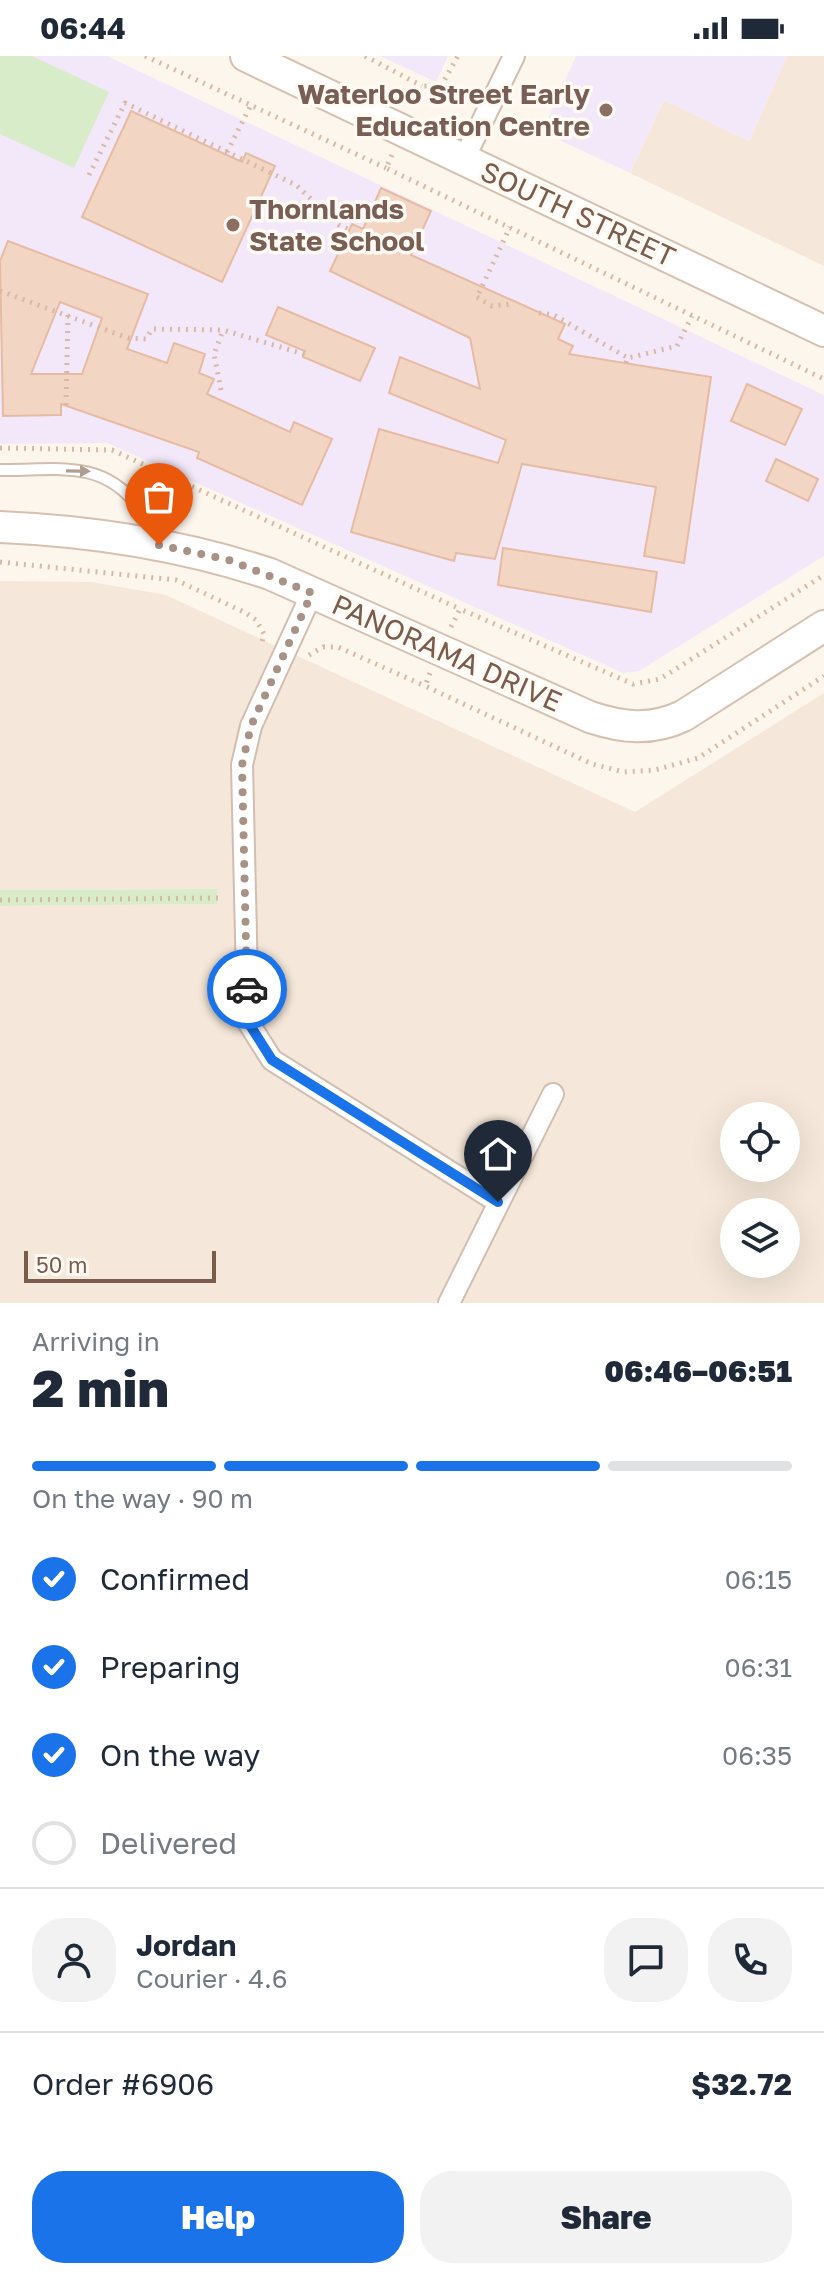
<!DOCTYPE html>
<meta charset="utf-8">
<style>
:root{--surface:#fff;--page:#f2f2f3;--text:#1f2937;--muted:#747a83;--line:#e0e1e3;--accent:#1a73e8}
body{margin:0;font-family:"Golos Text",sans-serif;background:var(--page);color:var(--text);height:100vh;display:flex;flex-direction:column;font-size:30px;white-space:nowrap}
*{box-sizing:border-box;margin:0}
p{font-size:26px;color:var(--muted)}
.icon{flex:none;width:44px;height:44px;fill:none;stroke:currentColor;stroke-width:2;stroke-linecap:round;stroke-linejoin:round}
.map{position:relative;height:1247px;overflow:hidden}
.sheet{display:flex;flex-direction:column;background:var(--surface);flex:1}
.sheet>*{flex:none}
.fabs{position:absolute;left:720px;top:1046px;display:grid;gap:16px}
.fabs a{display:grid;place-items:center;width:80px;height:80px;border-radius:50%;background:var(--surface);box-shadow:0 8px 32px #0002;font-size:40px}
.scale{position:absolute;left:24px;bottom:20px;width:192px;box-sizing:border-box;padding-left:8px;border:4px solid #7a5c4d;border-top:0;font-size:22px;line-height:28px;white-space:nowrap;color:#7a5c4d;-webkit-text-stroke:6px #fffaf3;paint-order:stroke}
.pin{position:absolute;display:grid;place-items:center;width:68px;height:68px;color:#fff;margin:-82px -34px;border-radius:50% 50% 50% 0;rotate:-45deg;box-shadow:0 0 8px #0007}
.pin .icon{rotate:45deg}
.courier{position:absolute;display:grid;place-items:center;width:80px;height:80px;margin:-40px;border:6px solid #1a73e8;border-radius:50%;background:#fff;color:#222;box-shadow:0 2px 10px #0007}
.head em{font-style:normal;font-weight:800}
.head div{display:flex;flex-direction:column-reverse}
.head{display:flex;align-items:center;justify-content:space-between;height:136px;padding:0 32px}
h1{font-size:52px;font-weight:800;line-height:60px}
.bar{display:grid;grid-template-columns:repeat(4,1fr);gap:12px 8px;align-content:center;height:96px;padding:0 32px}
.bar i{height:10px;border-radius:6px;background:var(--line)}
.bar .selected{background:var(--accent)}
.bar p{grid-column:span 4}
.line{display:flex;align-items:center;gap:20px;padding:0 32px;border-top:2px solid var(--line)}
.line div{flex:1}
.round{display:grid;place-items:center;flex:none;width:84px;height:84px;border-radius:32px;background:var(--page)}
ol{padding:0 32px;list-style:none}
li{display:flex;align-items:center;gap:24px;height:88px}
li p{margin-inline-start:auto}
li .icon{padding:8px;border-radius:50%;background:var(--accent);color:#fff;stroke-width:4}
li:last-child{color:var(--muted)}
li i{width:44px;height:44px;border:4px solid var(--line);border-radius:50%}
.primary-button{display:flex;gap:16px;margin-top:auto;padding:16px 32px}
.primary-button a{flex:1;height:92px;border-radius:32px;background:var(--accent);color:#fff;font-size:32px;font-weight:800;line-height:92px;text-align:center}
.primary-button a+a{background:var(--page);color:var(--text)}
.status{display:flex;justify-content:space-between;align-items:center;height:56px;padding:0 40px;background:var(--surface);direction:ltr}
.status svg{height:22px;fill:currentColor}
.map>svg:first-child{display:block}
</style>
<div class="status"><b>06:44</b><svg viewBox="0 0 49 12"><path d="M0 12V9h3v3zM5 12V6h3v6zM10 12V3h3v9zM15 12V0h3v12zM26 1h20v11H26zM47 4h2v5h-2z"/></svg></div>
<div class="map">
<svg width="824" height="1247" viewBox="0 0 824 1247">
<rect width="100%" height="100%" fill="#fdf6ec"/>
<path fill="#f5e8da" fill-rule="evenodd" d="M 787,0 L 824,0 L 824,210 L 630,117 L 664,44 L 749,85 Z
M 0,525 L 92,526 L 166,539 L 635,756 L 824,637 L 824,1247 L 0,1247 L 0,850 L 217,848 L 217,833 L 0,834 ZM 734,1060 L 786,1060 L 786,1112 L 734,1112 ZM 734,1156 L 786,1156 L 786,1208 L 734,1208 Z"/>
<path fill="#f3e8fa" d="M 0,0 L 107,0 L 824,339 L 824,500 L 639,615 L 623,617 L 107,387 L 0,388 Z
M 380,0 L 448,0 L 436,26 Z
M 576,0 L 787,0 L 749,85 L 664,44 L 630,117 L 559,84 L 549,74 L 548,63 Z"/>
<path fill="#d8ecc9" d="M 0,0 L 32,0 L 109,36 L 74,112 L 0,78 Z
M 217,833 L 217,848 L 0,850 L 0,834 Z"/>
<path fill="#f3d5c3" stroke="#e6bba3" stroke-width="2" fill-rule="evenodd" d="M 131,55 L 242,106 L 246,97 L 275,110 L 222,226 L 82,161 Z
M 381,132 L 431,155 L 411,199 L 565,268 L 558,283 L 573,290 L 569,298 L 711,321 L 684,507 L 644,500 L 656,431 L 522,408 L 495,503 L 456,497 L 454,505 L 351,476 L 379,373 L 498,407 L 506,384 L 389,337 L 400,301 L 480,333 L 470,282 L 330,215 L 352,168 L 363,173 Z
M 8,185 L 148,238 L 127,293 L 167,307 L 174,287 L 205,298 L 199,317 L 214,323 L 207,338 L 290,376 L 294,366 L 332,383 L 302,449 L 197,402 L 199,396 L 61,348 L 61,359 L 3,360 L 0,205 ZM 60,246 L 102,262 L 82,318 L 31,318 Z
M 278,251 L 375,292 L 360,325 L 303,301 L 305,295 L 266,279 Z
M 747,328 L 802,353 L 785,389 L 731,365 Z
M 776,403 L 818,423 L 808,445 L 766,425 Z
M 503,492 L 657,516 L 651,556 L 498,529 Z"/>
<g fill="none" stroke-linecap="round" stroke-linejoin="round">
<defs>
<path id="lane" d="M 0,414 C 55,415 100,402 137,449 C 147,462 155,471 159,486"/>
<path id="street" d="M 464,103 L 514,0
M 312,537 L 251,670 L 242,709 L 248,966 L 272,1004 L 498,1146
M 449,1247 L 553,1038"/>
<path id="secondary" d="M 246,0 L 824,275
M 0,471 C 92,475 183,489 270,518 L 590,661 C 623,672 651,675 683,660 L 824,570"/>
</defs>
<use href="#lane" stroke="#d1beb0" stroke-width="14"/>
<use href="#street" stroke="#d1beb0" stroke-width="24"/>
<use href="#secondary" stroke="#d6c0b0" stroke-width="34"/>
<path stroke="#d9b8a5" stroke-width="5" stroke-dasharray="2 6" stroke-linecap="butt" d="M 145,0 L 386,112
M 365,0 L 422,30
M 414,50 L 422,30 L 441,30 L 458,0
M 227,96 L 251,49
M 392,99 L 386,112 L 824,323
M 89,119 L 125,47 L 296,129 L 339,169 L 350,174
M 0,235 L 128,282 L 146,283 L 152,273 L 223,274 L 304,298
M 479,237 L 510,171
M 477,241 L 492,250 L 511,248
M 539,257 L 554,259 L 628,302
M 68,259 L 66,349 L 71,348
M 626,307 L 628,302 L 677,290 L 692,260
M 221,334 L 214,298 L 223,274
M 0,392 L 112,394 L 460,553
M 0,506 L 176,524 L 246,557 L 256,564 L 264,578 L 261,590
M 451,571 L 460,553 L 633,628 L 660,623 L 824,519
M 309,599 L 323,591 L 338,591 L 425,630
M 430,617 L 425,630 L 592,708 L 624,716 L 655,714 L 698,702 L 824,620
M 0,844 L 223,842"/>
<use href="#lane" stroke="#fff" stroke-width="10"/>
<use href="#street" stroke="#fff" stroke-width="20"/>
<use href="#secondary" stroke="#fff" stroke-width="30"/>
</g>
<defs><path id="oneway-solid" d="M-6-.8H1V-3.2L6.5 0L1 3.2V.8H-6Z" transform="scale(2)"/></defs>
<use fill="#af9d94" href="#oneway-solid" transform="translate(78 415) rotate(1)"/>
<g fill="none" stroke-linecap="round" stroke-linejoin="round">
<path stroke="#a89285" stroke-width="8" stroke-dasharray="0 14.4" d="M 159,489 L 229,504 L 312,537 L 251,670 L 242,709 L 247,933"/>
<path stroke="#1a73e8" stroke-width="10" d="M 247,933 L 248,966 L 272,1004 L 498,1146"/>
</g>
<g fill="#8d6e63" stroke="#fffaf3" stroke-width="3">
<circle cx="606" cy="54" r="8"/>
<circle cx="233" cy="169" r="8"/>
</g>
<g text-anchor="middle" stroke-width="7" stroke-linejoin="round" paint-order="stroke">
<g font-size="28" font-weight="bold" fill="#785e54" stroke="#fffaf3" text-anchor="end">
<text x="590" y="48">Waterloo Street Early<tspan x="590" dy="32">Education Centre</tspan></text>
<text x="249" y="163" text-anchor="start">Thornlands<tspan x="249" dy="32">State School</tspan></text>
</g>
<g font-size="28" fill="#7a5c4d" stroke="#fffaf3">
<text transform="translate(578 158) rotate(25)" y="10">SOUTH STREET</text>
<text transform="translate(447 597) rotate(24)" y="10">PANORAMA DRIVE</text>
</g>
</g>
</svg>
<div class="fabs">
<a><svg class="icon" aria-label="locate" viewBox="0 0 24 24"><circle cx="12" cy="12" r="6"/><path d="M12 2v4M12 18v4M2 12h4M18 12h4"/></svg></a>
<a><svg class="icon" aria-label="layers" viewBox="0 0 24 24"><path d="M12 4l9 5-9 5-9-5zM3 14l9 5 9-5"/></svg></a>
</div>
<div class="scale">50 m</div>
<div class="pin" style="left:159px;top:489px;background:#ea580c"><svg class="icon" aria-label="bag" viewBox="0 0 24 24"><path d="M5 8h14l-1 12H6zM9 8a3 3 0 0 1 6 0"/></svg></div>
<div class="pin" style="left:498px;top:1146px;background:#1f2937"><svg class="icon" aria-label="home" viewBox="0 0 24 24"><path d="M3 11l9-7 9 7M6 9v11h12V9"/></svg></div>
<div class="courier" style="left:247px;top:933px"><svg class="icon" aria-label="car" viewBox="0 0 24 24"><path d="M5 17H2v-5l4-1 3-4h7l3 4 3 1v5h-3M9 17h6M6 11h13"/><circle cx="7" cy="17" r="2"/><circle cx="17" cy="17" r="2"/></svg></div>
</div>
<section class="sheet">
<div class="head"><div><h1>2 min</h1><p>Arriving in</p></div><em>06:46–06:51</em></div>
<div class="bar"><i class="selected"></i><i class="selected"></i><i class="selected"></i><i></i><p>On the way · 90 m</p></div>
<ol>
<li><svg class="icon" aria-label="check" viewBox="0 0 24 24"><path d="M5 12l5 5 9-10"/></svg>Confirmed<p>06:15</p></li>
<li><svg class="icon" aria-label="check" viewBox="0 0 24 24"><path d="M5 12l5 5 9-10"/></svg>Preparing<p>06:31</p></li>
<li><svg class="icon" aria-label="check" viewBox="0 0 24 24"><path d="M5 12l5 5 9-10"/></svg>On the way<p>06:35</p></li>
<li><i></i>Delivered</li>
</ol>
<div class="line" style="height:144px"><a class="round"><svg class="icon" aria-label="person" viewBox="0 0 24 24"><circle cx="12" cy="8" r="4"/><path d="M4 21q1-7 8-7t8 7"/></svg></a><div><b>Jordan</b><p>Courier · 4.6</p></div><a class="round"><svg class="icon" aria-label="chat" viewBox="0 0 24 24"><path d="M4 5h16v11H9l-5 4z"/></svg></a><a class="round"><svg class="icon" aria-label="phone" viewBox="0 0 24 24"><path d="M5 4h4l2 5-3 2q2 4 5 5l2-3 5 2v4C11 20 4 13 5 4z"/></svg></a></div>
<div class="line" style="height:104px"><div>Order #6906</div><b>$32.72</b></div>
<div class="primary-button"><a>Help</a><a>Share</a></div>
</section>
